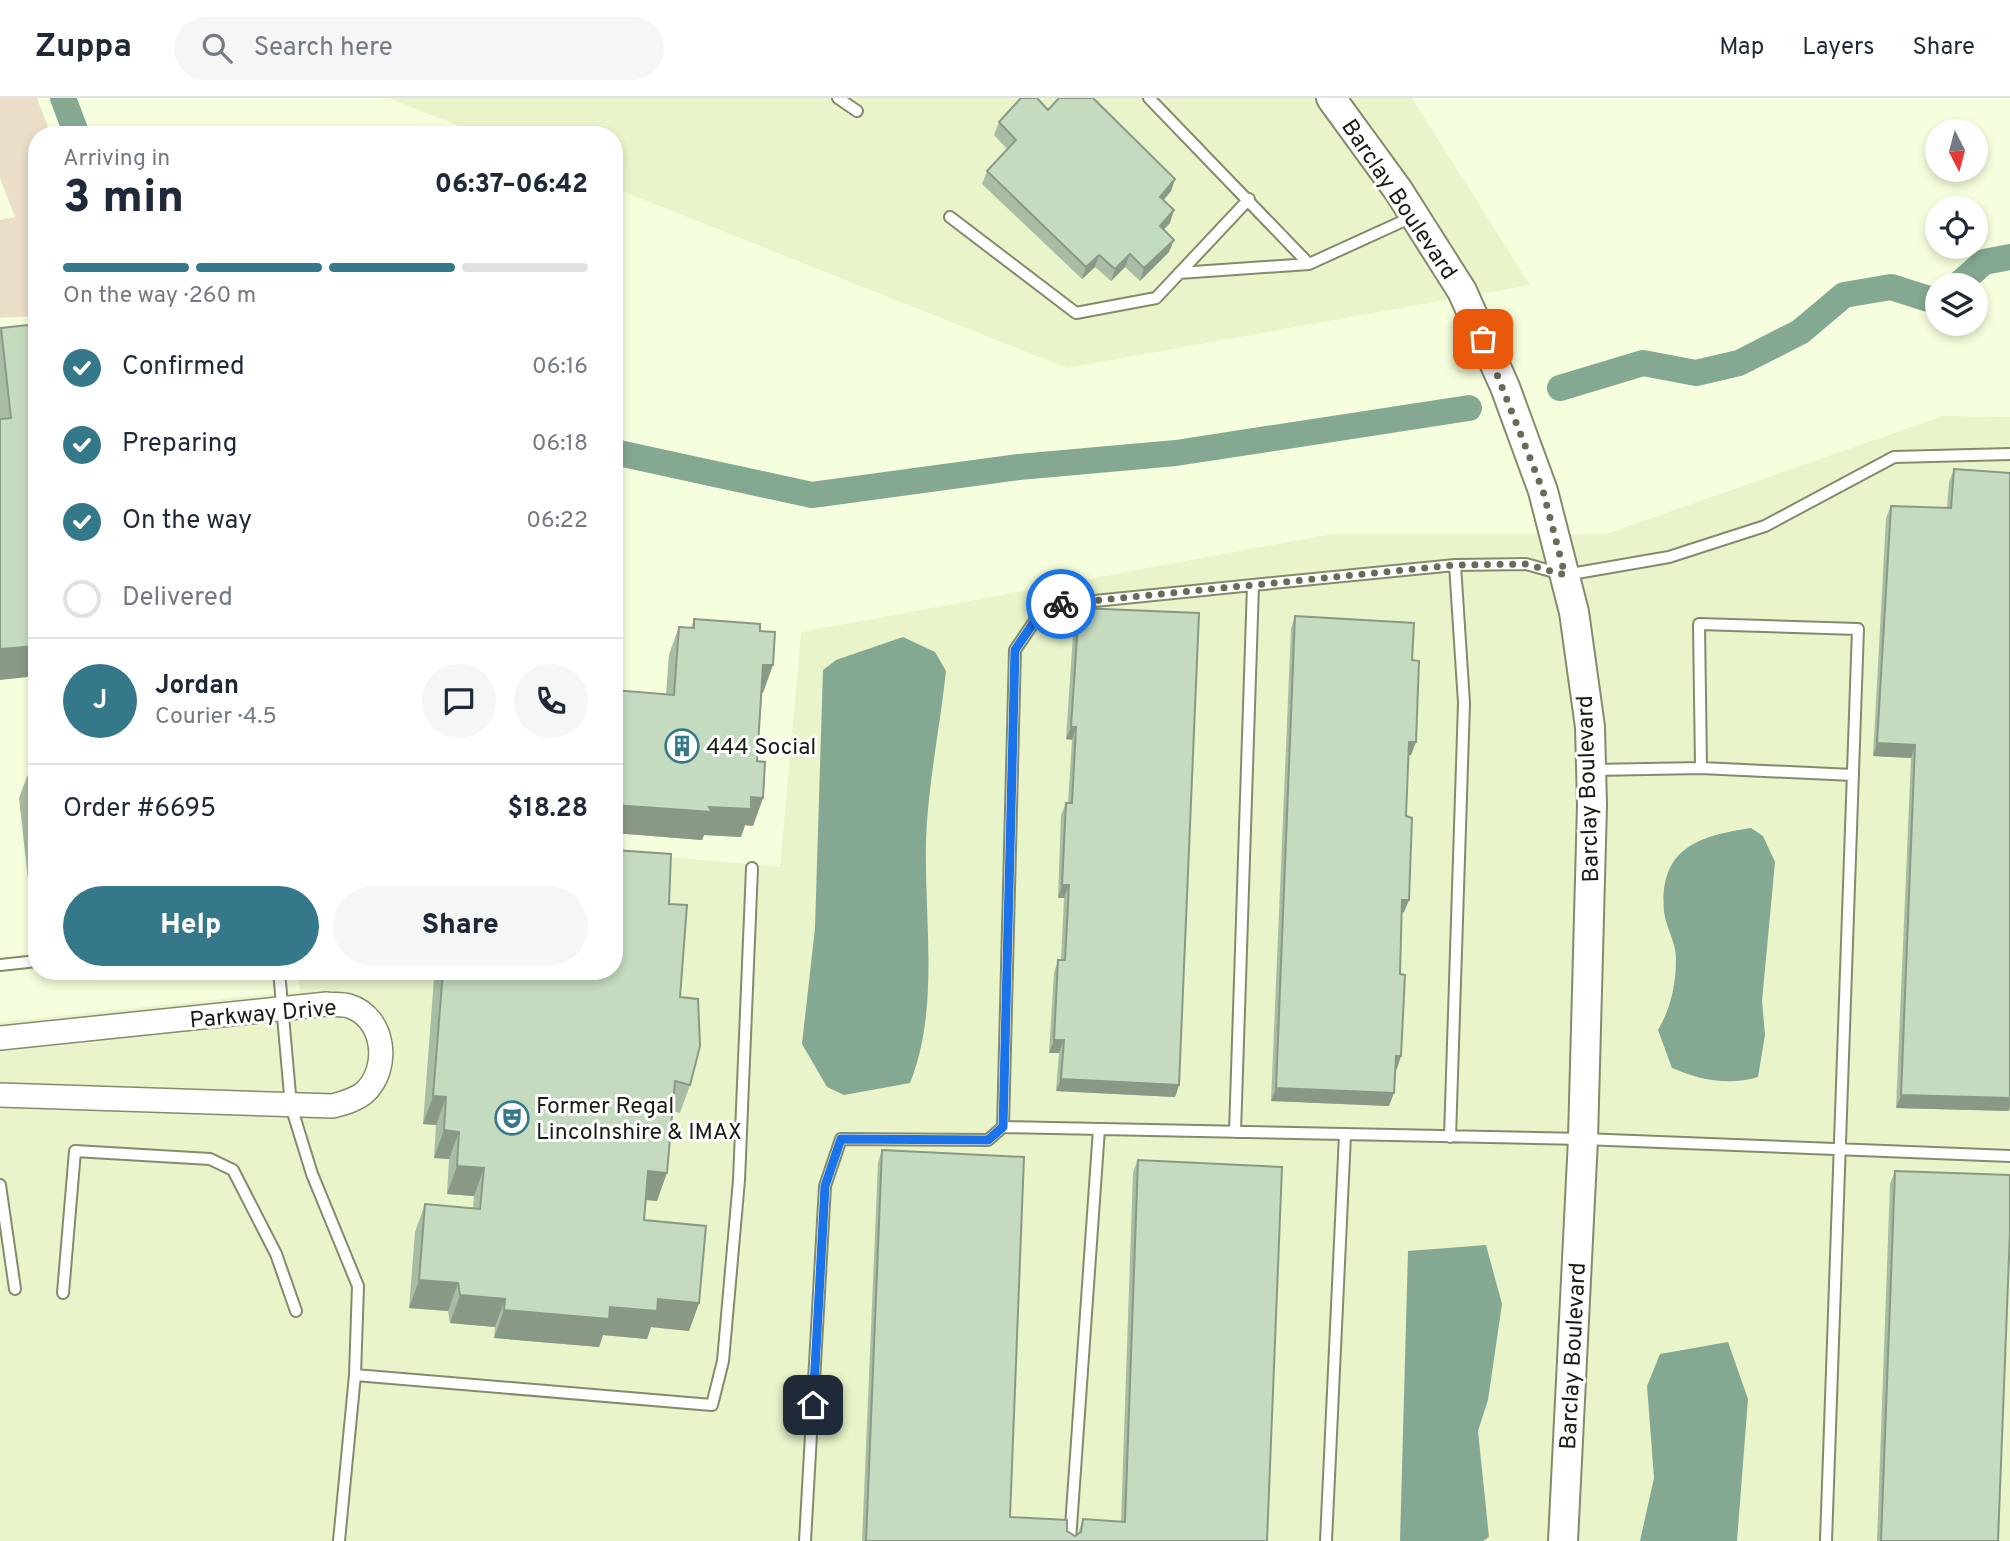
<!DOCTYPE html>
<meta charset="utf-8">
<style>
:root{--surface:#fff;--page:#f6f6f7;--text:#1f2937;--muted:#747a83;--line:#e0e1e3;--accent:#357889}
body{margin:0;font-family:Overpass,sans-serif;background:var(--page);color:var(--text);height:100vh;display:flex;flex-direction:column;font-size:26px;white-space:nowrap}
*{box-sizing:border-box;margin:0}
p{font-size:23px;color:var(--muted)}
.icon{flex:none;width:38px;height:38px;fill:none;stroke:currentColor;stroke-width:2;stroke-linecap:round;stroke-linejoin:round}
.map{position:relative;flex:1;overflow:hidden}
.side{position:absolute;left:28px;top:28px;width:595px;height:854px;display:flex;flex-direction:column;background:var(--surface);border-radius:28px;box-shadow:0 4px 10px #0003}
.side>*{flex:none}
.needle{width:46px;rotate:174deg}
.controls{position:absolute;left:1925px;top:21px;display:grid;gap:14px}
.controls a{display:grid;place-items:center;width:63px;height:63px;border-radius:50%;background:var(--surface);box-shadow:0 4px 10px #0003;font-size:35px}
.pin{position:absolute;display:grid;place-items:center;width:60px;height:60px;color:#fff;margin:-30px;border-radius:14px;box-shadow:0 4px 10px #0006}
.courier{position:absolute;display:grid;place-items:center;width:70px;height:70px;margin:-35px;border:5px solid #1a73e8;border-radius:50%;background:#fff;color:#222;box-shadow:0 2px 9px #0007}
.overview em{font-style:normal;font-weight:800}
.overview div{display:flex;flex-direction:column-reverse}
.overview{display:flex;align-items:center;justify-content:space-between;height:119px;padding:0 35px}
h1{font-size:46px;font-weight:800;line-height:52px}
.bar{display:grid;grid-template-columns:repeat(4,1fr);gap:10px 7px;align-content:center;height:84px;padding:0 35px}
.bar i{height:9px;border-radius:5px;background:var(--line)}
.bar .selected{background:var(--accent)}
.bar p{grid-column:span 4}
.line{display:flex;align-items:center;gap:18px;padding:0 35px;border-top:2px solid var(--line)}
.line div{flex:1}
.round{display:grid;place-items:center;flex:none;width:74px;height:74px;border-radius:37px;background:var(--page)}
ol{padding:0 35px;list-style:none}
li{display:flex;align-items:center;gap:21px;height:77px}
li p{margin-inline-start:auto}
li .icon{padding:7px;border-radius:50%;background:var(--accent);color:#fff;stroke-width:4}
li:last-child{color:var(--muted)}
li i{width:38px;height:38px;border:4px solid var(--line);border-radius:50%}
.primary-button{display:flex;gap:14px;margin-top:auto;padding:14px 35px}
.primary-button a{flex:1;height:80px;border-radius:42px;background:var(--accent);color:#fff;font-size:28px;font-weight:800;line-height:80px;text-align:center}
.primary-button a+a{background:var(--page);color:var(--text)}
header{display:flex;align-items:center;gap:42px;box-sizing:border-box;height:98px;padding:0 35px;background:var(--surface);border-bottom:2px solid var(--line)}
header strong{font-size:33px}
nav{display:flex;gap:38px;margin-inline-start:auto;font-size:24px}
.search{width:490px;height:63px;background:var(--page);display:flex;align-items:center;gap:18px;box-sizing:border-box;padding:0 24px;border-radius:38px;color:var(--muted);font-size:26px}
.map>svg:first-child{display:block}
</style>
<header>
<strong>Zuppa</strong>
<div class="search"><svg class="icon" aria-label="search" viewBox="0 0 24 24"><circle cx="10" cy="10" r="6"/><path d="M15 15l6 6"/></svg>Search here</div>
<nav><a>Map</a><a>Layers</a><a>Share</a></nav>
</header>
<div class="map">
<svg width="2010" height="1443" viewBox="0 0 2010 1443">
<rect width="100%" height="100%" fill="#f6ffdd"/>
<path fill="#e9f4cb" d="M 389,0 L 1412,0 L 1530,187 L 1067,270 L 614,90 L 614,37 L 481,37 Z
M 1943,318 L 2010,319 L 2010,1443 L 0,1443 L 0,924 L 300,893 L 298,873 L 614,873 L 614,754 L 780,769 L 801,534 L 1331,436 L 1606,436 Z"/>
<path fill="#eadec9" d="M 0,0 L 37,0 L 51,37 L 37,37 L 37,218 L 0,220 L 0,122 L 15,119 L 0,80 Z"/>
<path fill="#85a893" d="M 903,539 L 935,554 L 946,573 C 940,629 928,686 926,742 C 924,821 940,910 910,985 L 844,997 L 827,989 L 802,946 L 815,830 L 823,572 L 836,562 Z
M 1751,730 L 1763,738 L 1775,764 L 1762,903 L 1765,937 L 1758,979 C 1728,988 1700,982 1672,970 L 1658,932 C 1671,910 1676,886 1676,860 C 1676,845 1666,829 1664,814 C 1659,750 1698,738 1751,730 Z
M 1486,1147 L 1502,1206 L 1488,1302 L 1478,1333 L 1489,1439 L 1483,1443 L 1400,1443 L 1408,1153 Z
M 1728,1244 L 1748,1301 L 1737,1443 L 1640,1443 L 1654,1380 L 1647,1288 L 1660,1256 Z"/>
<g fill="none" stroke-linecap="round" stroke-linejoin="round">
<path stroke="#85a893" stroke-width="26" d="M 63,0 L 77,37
M 1958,187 L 1984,164 L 2010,159
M 1560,290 L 1643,265 L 1696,275 L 1739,265 L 1800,234 L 1844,197 L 1891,189 L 1932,202 L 1937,199
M 614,354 L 812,397 L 1019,369 L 1176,355 L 1469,310"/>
<defs>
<path id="service" d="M 838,0 L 857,13
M 1149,0 L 1309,166
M 950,119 L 1076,215 L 1156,200 L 1249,101
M 1179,175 L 1309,166 L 1412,119
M 1701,670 L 1853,677
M 1593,672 L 1701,670 L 1699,526 L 1858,531 L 1826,1443
M 0,867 L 37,863
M 279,873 L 291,1008 L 312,1076 L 358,1188 L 355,1277 L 712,1307 L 723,1263 L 739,1082 L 752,770
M 1003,1029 L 1015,552 L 1045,508 L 1253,487
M 1235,1034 L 1253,487 L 1455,467 L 1526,466 L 1565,477 L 1669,459 L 1765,428 L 1894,359 L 2010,356
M 1450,1039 L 1464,605 L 1455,467
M 0,1087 L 15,1191
M 63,1195 L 75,1053 L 210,1061 L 233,1072 L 276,1156 L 296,1213
M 339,1443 L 355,1277
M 805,1443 L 825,1088 L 841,1041 L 988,1042 L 1003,1029 L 1583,1041 L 2010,1058
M 1070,1443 L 1099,1031
M 1326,1443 L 1345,1037"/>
<path id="minor" d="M 0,940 L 327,906 C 333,907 342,906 349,908 C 385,919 391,971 364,995 C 355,1002 344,1005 333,1008 L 0,997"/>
<path id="tertiary" d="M 1331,0 L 1398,92 L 1462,193 L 1505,289 L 1543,393 L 1574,514 L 1590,629 L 1592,707 L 1583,1041 L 1563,1443"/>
</defs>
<use href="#service" stroke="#838b6c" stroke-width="14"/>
<use href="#minor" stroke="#838b6c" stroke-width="26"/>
<use href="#tertiary" stroke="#838b6c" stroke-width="32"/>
<use href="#service" stroke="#fff" stroke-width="10"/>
<use href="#minor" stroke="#fff" stroke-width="23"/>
<use href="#tertiary" stroke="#fff" stroke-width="28"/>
</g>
<path fill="#a9bca4" d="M 1048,12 L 1175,81 L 1171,93 L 1164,102 L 1170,125 L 1163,131 L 1169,154 L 1140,183 L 1125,169 L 1111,183 L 1095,169 L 1082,181 L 982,86 L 987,73 L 1007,51 L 994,37 L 999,24 Z
M 37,226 L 0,582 L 0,234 L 1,230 Z
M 1954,371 L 2009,1013 L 1896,1010 L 1911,660 L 1873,658 L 1886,420 L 1891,408 L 1947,410 L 1949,384 Z
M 1079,510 L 1179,987 L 1175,999 L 1056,993 L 1059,955 L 1049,955 L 1054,875 L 1058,862 L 1061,862 L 1064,800 L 1058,800 L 1061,717 L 1066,705 L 1068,705 L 1072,642 L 1066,641 L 1074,522 Z
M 1295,518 L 1412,562 L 1411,657 L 1408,657 L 1406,718 L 1409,802 L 1404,814 L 1402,815 L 1397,971 L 1395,971 L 1389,1008 L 1271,1003 L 1291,530 Z
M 694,521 L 760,533 L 763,595 L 762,595 L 757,663 L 763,700 L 753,728 L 745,727 L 741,739 L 704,737 L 702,742 L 614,735 L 614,592 L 666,596 L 669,556 L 679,529 L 691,530 Z
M 31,668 L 37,668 L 37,798 L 30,799 L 19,700 Z
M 669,806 L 690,987 L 680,1015 L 672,1013 L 657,1103 L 646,1102 L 644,1122 L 699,1205 L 689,1233 L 651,1229 L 647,1241 L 603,1237 L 599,1249 L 494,1240 L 495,1229 L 450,1225 L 448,1213 L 409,1210 L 415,1134 L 425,1106 L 473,1110 L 474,1098 L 447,1096 L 449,1061 L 434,1060 L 436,1027 L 423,1026 L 434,880 L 436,873 L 614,873 Z
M 882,1052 L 1010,1419 L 1067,1433 L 1075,1438 L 1078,1436 L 1083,1421 L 1121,1423 L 1133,1074 L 1138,1062 L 1267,1443 L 862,1443 L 878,1065 Z
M 1895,1073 L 1998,1443 L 1877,1443 L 1890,1086 Z"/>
<path fill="#8a9986" d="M 1175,81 L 1171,93 L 1156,111 L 1160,99 Z
M 1174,112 L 1170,125 L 1155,141 L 1160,128 Z
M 1174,142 L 1169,154 L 1140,183 L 1144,170 Z
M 1130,156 L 1125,169 L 1111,183 L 1115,171 Z
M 1099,157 L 1095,169 L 1082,181 L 1086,169 Z
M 37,548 L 37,578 L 0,582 L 0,551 Z
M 763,567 L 773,567 L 763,595 L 753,595 Z
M 1071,629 L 1076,629 L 1072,642 L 1066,641 Z
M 1409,644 L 1416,644 L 1411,657 L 1404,657 Z
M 1877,645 L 1915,647 L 1911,660 L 1873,658 Z
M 751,699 L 763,700 L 753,728 L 745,727 L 741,739 L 704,737 L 702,742 L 614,735 L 614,707 L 709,709 Z
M 37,779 L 37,798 L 30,799 Z
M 1062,787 L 1069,787 L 1064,800 L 1058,800 Z
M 1402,802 L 1409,802 L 1404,814 L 1398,815 Z
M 1054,942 L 1064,942 L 1059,955 L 1049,955 Z
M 1396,958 L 1401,958 L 1397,971 L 1391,970 Z
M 1061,981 L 1179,987 L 1175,999 L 1056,993 Z
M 1276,990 L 1394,995 L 1389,1008 L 1271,1003 Z
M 1901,997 L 2010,1000 L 2010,1009 L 2009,1013 L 1896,1010 Z
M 433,998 L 446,999 L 436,1027 L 423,1026 Z
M 444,1032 L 459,1034 L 449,1061 L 434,1060 Z
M 457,1068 L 484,1070 L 474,1098 L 447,1096 Z
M 648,1073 L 667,1075 L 657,1103 L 638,1101 Z
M 419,1182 L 458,1185 L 448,1213 L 409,1210 Z
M 460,1197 L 505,1201 L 495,1229 L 450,1225 Z
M 658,1201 L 699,1205 L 689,1233 L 651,1229 L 647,1241 L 603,1237 L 599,1249 L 494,1240 L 504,1212 L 610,1209 Z"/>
<path fill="#c5dbbf" stroke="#8a9986" stroke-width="2" d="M 1021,0 L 1037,0 L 1048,12 L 1059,0 L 1093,0 L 1175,81 L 1160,99 L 1174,112 L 1160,128 L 1174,142 L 1144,170 L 1130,156 L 1115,171 L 1099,157 L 1086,169 L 987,73 L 1016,42 L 999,24 Z
M 37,226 L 37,548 L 0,551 L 0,321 L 11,320 L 1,230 Z
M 1954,371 L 2010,375 L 2010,1000 L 1901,997 L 1915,647 L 1877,645 L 1891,408 L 1951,410 Z
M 1079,510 L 1199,515 L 1179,987 L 1061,981 L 1064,942 L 1054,942 L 1058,862 L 1065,862 L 1069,787 L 1062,787 L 1066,705 L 1072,705 L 1076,629 L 1071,629 Z
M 1295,518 L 1414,525 L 1412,562 L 1419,563 L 1416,644 L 1409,644 L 1406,718 L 1412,720 L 1409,802 L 1402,802 L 1400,876 L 1405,877 L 1401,958 L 1396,958 L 1394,995 L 1276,990 Z
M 694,521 L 760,526 L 760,533 L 775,534 L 773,567 L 763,567 L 757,663 L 765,664 L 763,700 L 751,699 L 751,711 L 709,709 L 712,714 L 614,707 L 614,592 L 674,597 L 679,529 L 694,530 Z
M 31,668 L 37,668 L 37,724 Z
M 614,752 L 671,756 L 669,806 L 687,807 L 680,899 L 698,901 L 700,948 L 690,987 L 675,983 L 667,1075 L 648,1073 L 644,1122 L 706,1128 L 699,1205 L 658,1201 L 657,1213 L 610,1209 L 609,1221 L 504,1212 L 505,1201 L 460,1197 L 458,1185 L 419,1182 L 425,1106 L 480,1111 L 484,1070 L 457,1068 L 459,1034 L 444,1032 L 446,999 L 433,998 L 443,873 L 614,873 Z
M 882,1052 L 1024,1059 L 1010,1419 L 1067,1422 L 1067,1433 L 1075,1438 L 1081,1434 L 1083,1421 L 1125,1424 L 1138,1062 L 1282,1069 L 1267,1443 L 866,1443 Z
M 1895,1073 L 2010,1077 L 2010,1133 L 1998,1443 L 1881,1443 Z"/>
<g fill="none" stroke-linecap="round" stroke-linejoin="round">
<path stroke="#676c58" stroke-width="7" stroke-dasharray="0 12.6" d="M 1061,506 L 1455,467 L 1526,466 L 1565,477 L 1543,393 L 1483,241"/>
<path stroke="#1a73e8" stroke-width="9" d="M 813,1307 L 825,1088 L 841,1041 L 988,1042 L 1003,1029 L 1015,552 L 1045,508 L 1061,506"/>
</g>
<defs>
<symbol id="building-ring" viewBox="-11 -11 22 22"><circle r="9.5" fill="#fff" stroke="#357889" stroke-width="1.5"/><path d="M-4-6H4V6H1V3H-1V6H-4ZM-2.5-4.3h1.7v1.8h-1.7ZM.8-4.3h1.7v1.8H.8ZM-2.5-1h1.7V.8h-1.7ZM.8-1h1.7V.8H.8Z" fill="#357889"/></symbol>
<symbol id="theatre-ring" viewBox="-11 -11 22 22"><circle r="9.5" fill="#fff" stroke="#357889" stroke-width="1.5"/><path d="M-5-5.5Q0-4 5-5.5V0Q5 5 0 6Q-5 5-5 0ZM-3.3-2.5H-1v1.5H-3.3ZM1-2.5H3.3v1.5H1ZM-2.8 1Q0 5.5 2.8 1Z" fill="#357889"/></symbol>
</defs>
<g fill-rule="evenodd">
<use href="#building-ring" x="663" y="629" width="38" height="38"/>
<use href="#theatre-ring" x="493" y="1001" width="38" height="38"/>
</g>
<g text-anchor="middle" stroke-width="6" stroke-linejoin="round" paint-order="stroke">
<g font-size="23" fill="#1a1d11" stroke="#fff">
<text transform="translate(1400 101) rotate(56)" y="8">Barclay Boulevard</text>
<text transform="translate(1587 691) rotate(-92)" y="8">Barclay Boulevard</text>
<text transform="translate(263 915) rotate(-5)" y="8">Parkway Drive</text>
<text transform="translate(1572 1258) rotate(-87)" y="8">Barclay Boulevard</text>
</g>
<g font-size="23" fill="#1a1d11" stroke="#fff" text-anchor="start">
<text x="706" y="656">444 Social</text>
<text x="536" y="1015">Former Regal<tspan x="536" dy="26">Lincolnshire &amp; IMAX</tspan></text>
</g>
</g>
</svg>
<div class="controls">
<a><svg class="needle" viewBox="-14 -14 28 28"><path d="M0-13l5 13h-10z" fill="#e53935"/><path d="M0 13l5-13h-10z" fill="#747a83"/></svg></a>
<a><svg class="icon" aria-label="locate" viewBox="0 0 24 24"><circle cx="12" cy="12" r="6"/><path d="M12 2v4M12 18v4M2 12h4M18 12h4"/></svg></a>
<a><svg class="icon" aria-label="layers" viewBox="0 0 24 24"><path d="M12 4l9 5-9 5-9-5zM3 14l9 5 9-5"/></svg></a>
</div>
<div class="pin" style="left:1483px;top:241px;background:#ea580c"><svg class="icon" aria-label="bag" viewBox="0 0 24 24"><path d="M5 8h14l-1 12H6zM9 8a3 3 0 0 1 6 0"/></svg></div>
<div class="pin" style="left:813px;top:1307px;background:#1f2937"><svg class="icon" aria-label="home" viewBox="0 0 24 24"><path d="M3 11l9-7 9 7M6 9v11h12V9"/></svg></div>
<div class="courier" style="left:1061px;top:506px"><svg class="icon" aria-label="bike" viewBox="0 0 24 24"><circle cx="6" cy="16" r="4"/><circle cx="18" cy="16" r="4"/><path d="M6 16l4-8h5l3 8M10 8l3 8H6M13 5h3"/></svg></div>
<section class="side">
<div class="overview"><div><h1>3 min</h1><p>Arriving in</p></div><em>06:37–06:42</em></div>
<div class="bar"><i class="selected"></i><i class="selected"></i><i class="selected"></i><i></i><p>On the way · 260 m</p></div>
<ol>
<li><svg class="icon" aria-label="check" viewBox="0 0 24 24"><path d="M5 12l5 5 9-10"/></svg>Confirmed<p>06:16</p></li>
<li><svg class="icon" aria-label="check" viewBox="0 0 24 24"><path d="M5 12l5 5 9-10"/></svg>Preparing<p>06:18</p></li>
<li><svg class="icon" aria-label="check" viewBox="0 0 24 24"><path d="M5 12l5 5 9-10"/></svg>On the way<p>06:22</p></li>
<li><i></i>Delivered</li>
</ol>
<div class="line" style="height:126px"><b class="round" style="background:var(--accent);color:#fff">J</b><div><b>Jordan</b><p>Courier · 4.5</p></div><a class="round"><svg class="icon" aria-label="chat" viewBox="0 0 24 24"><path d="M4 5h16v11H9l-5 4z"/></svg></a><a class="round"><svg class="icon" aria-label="phone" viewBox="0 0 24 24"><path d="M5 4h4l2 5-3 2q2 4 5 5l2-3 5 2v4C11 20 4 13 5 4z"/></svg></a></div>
<div class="line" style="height:91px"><div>Order #6695</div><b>$18.28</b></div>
<div class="primary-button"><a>Help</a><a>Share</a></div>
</section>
</div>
